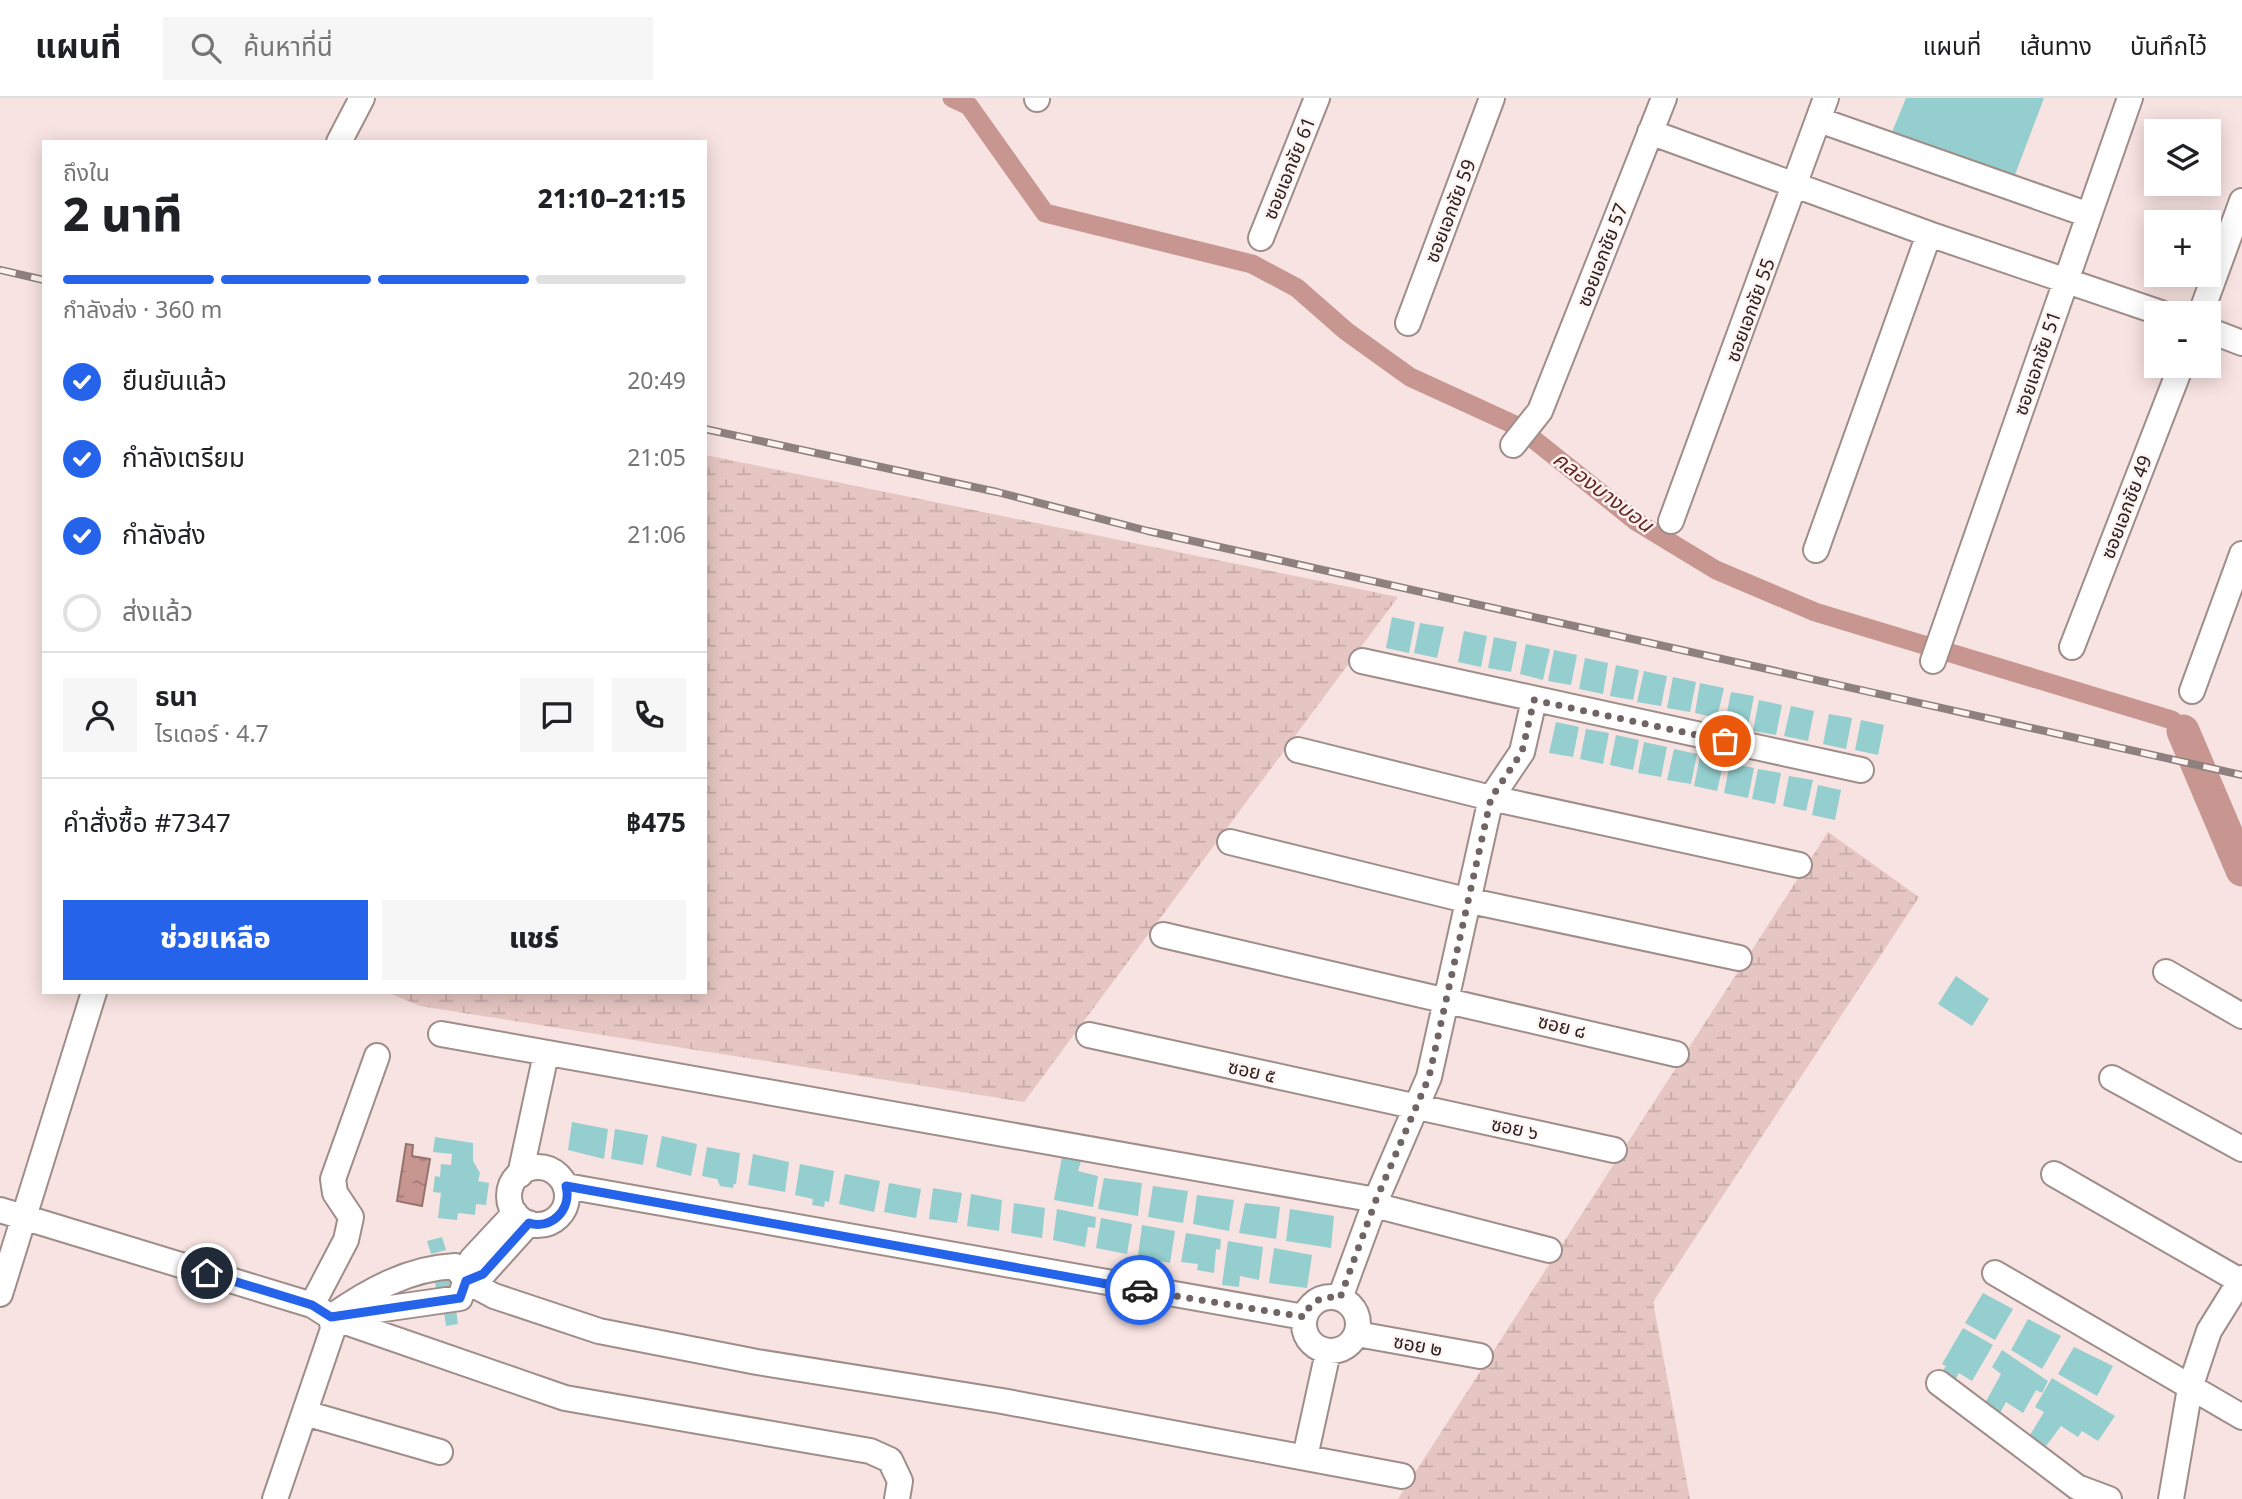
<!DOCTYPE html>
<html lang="th">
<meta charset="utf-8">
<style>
:root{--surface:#fff;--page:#f6f6f6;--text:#202124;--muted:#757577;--line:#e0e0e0;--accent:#2563eb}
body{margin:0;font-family:Georgia,"Noto Sans Thai",serif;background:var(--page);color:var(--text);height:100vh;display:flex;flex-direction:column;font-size:26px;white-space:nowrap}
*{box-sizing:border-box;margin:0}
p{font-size:23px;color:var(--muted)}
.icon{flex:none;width:38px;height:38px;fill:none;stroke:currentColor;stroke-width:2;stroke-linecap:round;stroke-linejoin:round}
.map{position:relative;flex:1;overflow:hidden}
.sheet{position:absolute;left:42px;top:42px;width:665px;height:854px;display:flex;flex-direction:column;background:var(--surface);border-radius:0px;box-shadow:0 4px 18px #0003}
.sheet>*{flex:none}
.fabs{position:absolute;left:2144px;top:21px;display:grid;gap:14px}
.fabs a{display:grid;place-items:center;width:77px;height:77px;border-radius:0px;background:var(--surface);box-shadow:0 4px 18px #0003;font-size:35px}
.pin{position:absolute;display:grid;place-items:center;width:60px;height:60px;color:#fff;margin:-30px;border:4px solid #fff;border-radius:50%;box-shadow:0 2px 7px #0007}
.courier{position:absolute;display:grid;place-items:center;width:70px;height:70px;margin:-35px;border:5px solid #2563eb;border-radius:50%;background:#fff;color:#222;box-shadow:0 2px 9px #0007}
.headline em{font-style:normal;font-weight:800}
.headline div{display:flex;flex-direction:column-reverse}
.headline{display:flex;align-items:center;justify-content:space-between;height:119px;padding:0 21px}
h1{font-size:46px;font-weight:800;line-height:52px}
.bar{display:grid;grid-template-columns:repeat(4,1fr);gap:10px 7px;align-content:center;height:84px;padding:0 21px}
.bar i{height:9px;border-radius:5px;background:var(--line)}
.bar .on{background:var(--accent)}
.bar p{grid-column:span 4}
.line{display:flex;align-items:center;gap:18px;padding:0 21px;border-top:2px solid var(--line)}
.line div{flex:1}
.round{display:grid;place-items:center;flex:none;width:74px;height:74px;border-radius:0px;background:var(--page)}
ol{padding:0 21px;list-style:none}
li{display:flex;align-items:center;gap:21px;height:77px}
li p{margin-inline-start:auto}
li .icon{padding:7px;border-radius:50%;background:var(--accent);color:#fff;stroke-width:4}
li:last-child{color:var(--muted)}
li i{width:38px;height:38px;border:4px solid var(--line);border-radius:50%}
.primary-button{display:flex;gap:14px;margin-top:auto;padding:14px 21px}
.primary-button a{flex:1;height:80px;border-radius:0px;background:var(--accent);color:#fff;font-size:28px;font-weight:800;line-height:80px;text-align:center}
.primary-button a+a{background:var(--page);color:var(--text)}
header{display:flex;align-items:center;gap:42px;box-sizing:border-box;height:98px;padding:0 35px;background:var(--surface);border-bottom:2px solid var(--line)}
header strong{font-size:33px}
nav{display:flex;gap:38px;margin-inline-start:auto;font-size:24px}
.search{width:490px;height:63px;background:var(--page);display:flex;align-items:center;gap:18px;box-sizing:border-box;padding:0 24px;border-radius:0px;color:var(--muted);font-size:26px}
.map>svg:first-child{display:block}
</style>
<header>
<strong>แผนที่</strong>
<div class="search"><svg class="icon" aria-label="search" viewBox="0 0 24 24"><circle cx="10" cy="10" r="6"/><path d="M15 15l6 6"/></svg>ค้นหาที่นี่</div>
<nav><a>แผนที่</a><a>เส้นทาง</a><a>บันทึกไว้</a></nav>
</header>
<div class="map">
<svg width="2242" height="1401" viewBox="0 0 2242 1401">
<defs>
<pattern id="wetland-marsh" width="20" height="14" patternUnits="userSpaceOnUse" patternTransform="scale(1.75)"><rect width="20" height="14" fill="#e6c6c2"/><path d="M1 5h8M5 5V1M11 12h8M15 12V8" fill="none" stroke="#c5aaa6"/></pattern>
<pattern id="water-ripples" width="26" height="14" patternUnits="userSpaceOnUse" patternTransform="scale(1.75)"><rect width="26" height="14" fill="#c79690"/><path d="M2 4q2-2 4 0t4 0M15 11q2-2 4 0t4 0" fill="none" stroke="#a27a75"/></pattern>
</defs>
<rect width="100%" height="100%" fill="#f7e3e1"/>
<path fill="url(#wetland-marsh)" d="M 705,357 L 1398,499 L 1024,1004 L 420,908 L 387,894 L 705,894 Z
M 1828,734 L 1919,799 L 1653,1204 L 1690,1401 L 1398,1401 Z"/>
<path fill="url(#water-ripples)" stroke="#97736e" stroke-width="2" d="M 406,1046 L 413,1047 L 412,1058 L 430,1061 L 422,1108 L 397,1103 Z"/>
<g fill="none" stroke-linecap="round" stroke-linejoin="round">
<path stroke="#c79690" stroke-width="19" d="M 952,0 L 969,8 L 1045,115 L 1252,166 L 1297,190 L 1346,233 L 1410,279 L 1517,328 L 1637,424 L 1716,472 L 1815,514 L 2172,622 L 2183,633"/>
<path stroke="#c79690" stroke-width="33" d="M 2183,633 L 2242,772"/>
</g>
<path fill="#94cece" d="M 1906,0 L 2044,0 L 2013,82 L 1890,39 Z
M 1392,519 L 1415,524 L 1409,555 L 1386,550 Z
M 1420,525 L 1444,529 L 1437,560 L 1414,555 Z
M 1464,533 L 1487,538 L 1481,569 L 1458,564 Z
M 1494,539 L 1517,544 L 1511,574 L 1488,570 Z
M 1526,546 L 1550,551 L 1543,582 L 1520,576 Z
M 1554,552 L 1577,557 L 1571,587 L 1548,583 Z
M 1585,560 L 1608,565 L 1603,596 L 1579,591 Z
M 1616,567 L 1639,572 L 1633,602 L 1610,598 Z
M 1644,573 L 1667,578 L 1661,608 L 1637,604 Z
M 1673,579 L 1696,584 L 1690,614 L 1667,610 Z
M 1700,585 L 1724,590 L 1717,620 L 1695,615 Z
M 1731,594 L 1754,598 L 1748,629 L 1725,624 Z
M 1759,602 L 1782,607 L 1776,637 L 1753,633 Z
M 1791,608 L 1814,613 L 1808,643 L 1784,638 Z
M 1829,616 L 1852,620 L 1846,651 L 1823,646 Z
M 1861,622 L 1884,627 L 1878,657 L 1855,652 Z
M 1556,624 L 1579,629 L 1573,659 L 1549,655 Z
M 1586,631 L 1609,635 L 1603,666 L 1580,661 Z
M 1616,637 L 1639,642 L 1633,672 L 1610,667 Z
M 1644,644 L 1667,649 L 1661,679 L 1638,675 Z
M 1674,651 L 1697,656 L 1691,686 L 1667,682 Z
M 1700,658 L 1724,662 L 1717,693 L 1694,688 Z
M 1730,665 L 1754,670 L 1748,700 L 1724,695 Z
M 1758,671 L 1781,675 L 1775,706 L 1752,701 Z
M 1789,678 L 1813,682 L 1806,713 L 1783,708 Z
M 1818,687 L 1841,692 L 1835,722 L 1812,717 Z
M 1956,878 L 1989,901 L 1972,928 L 1938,906 Z
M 572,1024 L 608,1031 L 604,1061 L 568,1052 Z
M 615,1031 L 648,1037 L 643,1067 L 611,1061 Z
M 662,1038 L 697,1046 L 691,1078 L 656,1069 Z
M 435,1039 L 473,1045 L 473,1063 L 480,1075 L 478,1083 L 489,1085 L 486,1107 L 476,1106 L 475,1117 L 458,1115 L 457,1122 L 438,1120 L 441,1095 L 433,1094 L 435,1078 L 440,1079 L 441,1066 L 451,1067 L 452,1056 L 433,1054 Z
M 707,1049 L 740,1055 L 736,1086 L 734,1086 L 733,1090 L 720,1088 L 717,1081 L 702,1078 Z
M 753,1056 L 789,1064 L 785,1094 L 748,1087 Z
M 1062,1059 L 1081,1063 L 1078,1073 L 1098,1078 L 1093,1109 L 1054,1102 Z
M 800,1066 L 834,1073 L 829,1104 L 825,1103 L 824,1109 L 812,1107 L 813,1101 L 795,1097 Z
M 845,1076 L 880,1083 L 874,1114 L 839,1106 Z
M 1104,1080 L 1142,1085 L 1138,1118 L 1098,1111 Z
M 889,1085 L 921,1091 L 916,1120 L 884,1114 Z
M 1153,1088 L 1188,1093 L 1183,1125 L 1148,1119 Z
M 933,1090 L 962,1095 L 957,1125 L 929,1121 Z
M 971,1096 L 1002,1102 L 999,1133 L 967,1128 Z
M 1197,1097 L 1234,1102 L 1229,1133 L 1193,1126 Z
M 1014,1105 L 1045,1110 L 1042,1140 L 1011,1135 Z
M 1245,1105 L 1280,1109 L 1276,1141 L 1239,1135 Z
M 1057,1111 L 1096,1119 L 1095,1130 L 1088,1129 L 1085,1149 L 1053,1142 Z
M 1290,1111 L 1334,1118 L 1331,1150 L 1286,1143 Z
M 1101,1120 L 1132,1126 L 1127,1156 L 1096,1150 Z
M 1142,1127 L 1175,1133 L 1170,1165 L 1154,1162 L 1153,1175 L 1136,1173 Z
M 1186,1135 L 1221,1141 L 1220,1152 L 1216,1151 L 1214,1175 L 1197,1172 L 1198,1166 L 1181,1164 Z
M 442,1139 L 446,1152 L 431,1156 L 427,1143 Z
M 1228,1143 L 1263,1149 L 1259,1182 L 1240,1178 L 1239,1189 L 1222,1187 Z
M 1274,1150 L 1312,1157 L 1307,1190 L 1269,1185 Z
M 453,1173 L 456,1195 L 437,1198 L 434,1175 Z
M 1983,1195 L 2013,1211 L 1995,1242 L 1965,1225 Z
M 456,1212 L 458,1226 L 446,1228 L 444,1214 Z
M 2028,1221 L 2061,1238 L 2042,1271 L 2011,1252 Z
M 1963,1230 L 1993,1247 L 1972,1283 L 1959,1275 L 1955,1282 L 1942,1274 L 1946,1268 L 1942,1266 Z
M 2074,1249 L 2113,1268 L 2097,1298 L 2058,1276 Z
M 2002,1252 L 2048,1283 L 2042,1295 L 2036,1292 L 2023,1315 L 2006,1304 L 1999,1317 L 1984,1307 L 2001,1276 L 1992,1269 Z
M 2052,1280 L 2115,1318 L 2098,1343 L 2082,1333 L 2078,1339 L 2061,1328 L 2046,1348 L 2030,1337 L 2044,1314 L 2035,1309 Z"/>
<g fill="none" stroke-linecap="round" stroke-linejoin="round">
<defs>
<path id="minor" d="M 1037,1 L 1037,0
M 1819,22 L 2089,117
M 1650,34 L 1929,136 L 2161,215
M 339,44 L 362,0
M 1261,140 L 1317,0
M 2201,215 L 2242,103
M 1408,225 L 1492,0
M 2208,232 L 2242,245
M 1513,347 L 1540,313 L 1664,0
M 1671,423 L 1826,0
M 1816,452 L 1929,136
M 2072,549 L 2181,268
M 1362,563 L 1861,672
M 1933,563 L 2130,0
M 2192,593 L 2242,456
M 1298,652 L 1491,700 L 1799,767
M 1230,744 L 1466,802 L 1739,860
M 1163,837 L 1676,956
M 2166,874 L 2242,918
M 441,936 L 1376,1102
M 1089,937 L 1614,1052
M 2112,980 L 2242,1051
M509 1098a29 29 0 1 1 58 0a29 29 0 1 1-58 0Z
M 2054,1076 L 2242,1184
M 520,1077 L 546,956
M 566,1088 L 1304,1219
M 1374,1107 L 1549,1152
M 0,1112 L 312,1207 L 331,1219 L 565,1300 L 870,1353 L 890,1362 L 900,1383 L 897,1401
M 1995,1175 L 2242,1319
M 466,1183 L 483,1176 L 529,1125
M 0,1196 L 94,894
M1304 1226a27 27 0 1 1 54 0a27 27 0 1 1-54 0Z
M 1340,1200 L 1376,1102 L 1429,979 L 1491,700 L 1522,654 L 1534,602
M 312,1207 L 346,1142 L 351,1119 L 335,1095 L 333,1081 L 377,958
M 342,1217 L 460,1200 L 472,1161 L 515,1115
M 331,1219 C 368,1193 409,1170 455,1168 L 466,1183 L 494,1198 L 599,1233 L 757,1264 L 1002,1303 L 1402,1378
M 1357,1236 L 1480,1258
M 1939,1285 L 2077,1389 L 2109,1401
M 305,1315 L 440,1354
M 1305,1359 L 1328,1254
M 275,1401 L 333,1231 L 331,1219
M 2171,1401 L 2190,1290 L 2209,1233 L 2242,1180"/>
</defs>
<use href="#minor" stroke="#9f8d8a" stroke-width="28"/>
<use href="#minor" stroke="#fff" stroke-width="24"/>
<defs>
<path id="rail" d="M 0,172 L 44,182
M 705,331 L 997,394 L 1148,433 L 2242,677"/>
</defs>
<use href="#rail" stroke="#8d807e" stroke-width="8"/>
<use href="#rail" stroke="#fff3f1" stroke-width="5" stroke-dasharray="16" stroke-linecap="butt"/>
</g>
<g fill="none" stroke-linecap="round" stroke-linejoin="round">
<path stroke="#706564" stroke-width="7" stroke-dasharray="0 12.6" d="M 1140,1192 L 1304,1219 C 1310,1203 1323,1197 1340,1200 L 1376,1102 L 1429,979 L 1491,700 L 1522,654 L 1534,602 L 1725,643"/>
<path stroke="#2563eb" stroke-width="9" d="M 207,1175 L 312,1207 L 331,1219 L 460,1200 L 466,1183 L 483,1176 L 529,1125 C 552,1132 572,1111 566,1088 L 1140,1192"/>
</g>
<g text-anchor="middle" stroke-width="5" stroke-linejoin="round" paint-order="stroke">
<g font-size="19" fill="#282120" stroke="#fff3f1">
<text transform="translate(1289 70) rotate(-68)" y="7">ซอยเอกชัย 61</text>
<text transform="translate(1450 113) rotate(-69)" y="7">ซอยเอกชัย 59</text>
<text transform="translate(1602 157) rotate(-69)" y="7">ซอยเอกชัย 57</text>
<text transform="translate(1750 212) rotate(-70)" y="7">ซอยเอกชัย 55</text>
<text transform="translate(2037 265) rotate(-71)" y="7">ซอยเอกชัย 51</text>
<text transform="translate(2126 409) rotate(-69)" y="7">ซอยเอกชัย 49</text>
<text transform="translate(1562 928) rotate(14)" y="7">ซอย ๘</text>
<text transform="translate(1252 973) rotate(12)" y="7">ซอย ๕</text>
<text transform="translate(1515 1030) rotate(12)" y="7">ซอย ๖</text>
<text transform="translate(1418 1247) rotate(10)" y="7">ซอย ๒</text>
</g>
<g font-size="21" font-style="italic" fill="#662925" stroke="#fff3f1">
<text transform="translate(1603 394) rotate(37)" y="7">คลองบางบอน</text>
</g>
</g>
</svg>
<div class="fabs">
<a><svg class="icon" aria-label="layers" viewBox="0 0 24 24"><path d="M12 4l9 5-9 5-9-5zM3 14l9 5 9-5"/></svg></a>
<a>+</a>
<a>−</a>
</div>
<div class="pin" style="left:1725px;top:643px;background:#ea580c"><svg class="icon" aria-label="bag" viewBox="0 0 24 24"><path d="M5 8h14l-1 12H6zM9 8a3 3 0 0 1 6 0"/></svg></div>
<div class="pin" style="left:207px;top:1175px;background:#1f2937"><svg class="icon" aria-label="home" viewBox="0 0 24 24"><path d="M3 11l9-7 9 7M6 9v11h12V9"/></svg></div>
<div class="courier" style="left:1140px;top:1192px"><svg class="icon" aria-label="car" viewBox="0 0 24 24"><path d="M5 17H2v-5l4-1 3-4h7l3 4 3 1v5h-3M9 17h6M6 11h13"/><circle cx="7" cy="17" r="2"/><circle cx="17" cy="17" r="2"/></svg></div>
<section class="sheet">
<div class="headline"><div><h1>2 นาที</h1><p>ถึงใน</p></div><em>21:10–21:15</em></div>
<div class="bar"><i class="on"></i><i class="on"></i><i class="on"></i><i></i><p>กำลังส่ง · 360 m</p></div>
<ol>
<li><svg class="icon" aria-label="check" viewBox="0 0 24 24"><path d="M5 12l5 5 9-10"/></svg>ยืนยันแล้ว<p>20:49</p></li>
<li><svg class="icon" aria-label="check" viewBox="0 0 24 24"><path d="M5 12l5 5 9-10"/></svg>กำลังเตรียม<p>21:05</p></li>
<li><svg class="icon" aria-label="check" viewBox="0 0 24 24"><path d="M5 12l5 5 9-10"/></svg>กำลังส่ง<p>21:06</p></li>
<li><i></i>ส่งแล้ว</li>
</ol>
<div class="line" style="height:126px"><a class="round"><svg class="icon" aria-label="person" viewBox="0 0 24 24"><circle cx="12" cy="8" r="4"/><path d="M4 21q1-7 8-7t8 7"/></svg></a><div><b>ธนา</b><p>ไรเดอร์ · 4.7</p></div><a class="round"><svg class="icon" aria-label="chat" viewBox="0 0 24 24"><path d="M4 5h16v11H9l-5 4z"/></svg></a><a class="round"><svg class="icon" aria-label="phone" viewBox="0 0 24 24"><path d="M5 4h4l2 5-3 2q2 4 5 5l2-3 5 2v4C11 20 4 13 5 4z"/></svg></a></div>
<div class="line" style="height:91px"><div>คำสั่งซื้อ #7347</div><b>฿475</b></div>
<div class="primary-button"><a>ช่วยเหลือ</a><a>แชร์</a></div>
</section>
</div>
